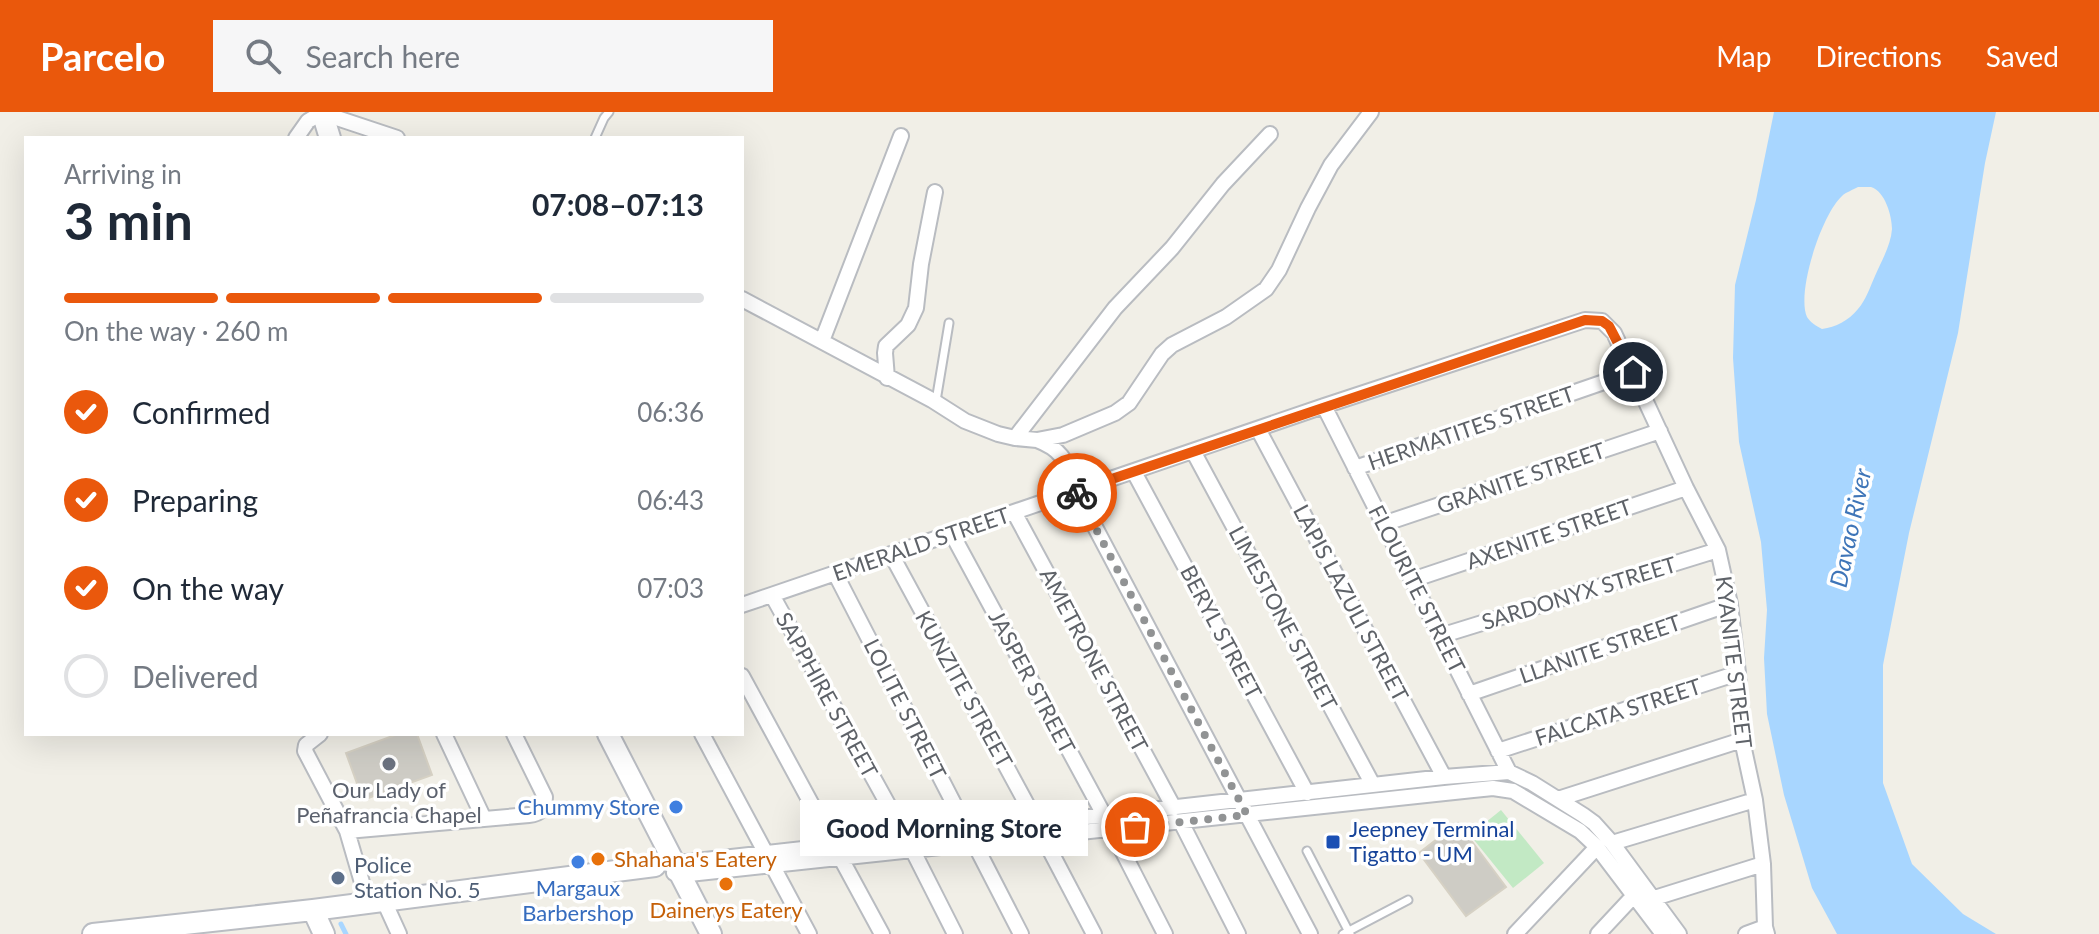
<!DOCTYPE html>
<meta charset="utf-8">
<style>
:root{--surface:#fff;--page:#f6f6f7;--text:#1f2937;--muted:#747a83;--line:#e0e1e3;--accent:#ea580c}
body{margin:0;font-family:Lato,sans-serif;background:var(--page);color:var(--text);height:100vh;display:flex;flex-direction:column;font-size:30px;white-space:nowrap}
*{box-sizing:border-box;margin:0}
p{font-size:26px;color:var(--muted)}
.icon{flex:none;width:44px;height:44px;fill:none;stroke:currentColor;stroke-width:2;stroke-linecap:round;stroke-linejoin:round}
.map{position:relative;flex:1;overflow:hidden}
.sheet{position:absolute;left:24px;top:24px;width:720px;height:600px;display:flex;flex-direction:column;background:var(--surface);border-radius:0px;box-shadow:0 8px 32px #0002}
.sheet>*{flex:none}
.pin{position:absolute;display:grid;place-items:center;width:68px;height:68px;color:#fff;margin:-34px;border:4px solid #fff;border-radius:50%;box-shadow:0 2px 8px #0007}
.courier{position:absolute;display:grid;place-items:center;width:80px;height:80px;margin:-40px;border:6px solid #ea580c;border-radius:50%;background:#fff;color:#222;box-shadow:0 2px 10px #0007}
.bubble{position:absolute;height:56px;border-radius:0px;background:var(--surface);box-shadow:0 8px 32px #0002;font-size:26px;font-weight:700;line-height:56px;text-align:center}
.overview em{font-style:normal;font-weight:700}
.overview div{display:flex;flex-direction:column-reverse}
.overview{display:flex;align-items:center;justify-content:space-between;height:136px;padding:0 40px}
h1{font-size:52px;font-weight:700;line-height:60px}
.bar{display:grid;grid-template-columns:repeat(4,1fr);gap:12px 8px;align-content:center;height:96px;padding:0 40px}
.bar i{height:10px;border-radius:6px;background:var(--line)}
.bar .active{background:var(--accent)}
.bar p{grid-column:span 4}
ol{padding:0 40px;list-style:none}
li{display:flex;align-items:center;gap:24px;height:88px}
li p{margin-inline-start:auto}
li .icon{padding:8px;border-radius:50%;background:var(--accent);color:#fff;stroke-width:4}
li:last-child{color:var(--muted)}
li i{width:44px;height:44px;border:4px solid var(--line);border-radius:50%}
header{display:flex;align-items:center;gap:48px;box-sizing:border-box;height:112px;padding:0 40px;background:var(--accent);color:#fff}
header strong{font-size:38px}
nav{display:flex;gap:44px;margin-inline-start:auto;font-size:28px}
.search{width:560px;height:72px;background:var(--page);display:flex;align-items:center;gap:20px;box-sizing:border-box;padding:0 28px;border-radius:0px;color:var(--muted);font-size:30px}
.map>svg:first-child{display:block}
</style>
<header>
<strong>Parcelo</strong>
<div class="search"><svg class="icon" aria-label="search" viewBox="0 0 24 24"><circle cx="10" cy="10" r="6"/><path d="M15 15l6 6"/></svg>Search here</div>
<nav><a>Map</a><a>Directions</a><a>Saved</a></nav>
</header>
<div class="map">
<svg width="2099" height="822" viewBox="0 0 2099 822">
<rect width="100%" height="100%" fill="#f1efe7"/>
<path fill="#c2e9c4" d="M 1501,698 L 1544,751 L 1513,776 L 1470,723 Z"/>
<path fill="#a8d6ff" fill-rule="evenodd" d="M 1774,0 L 1996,0 L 1985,51 L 1958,221 L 1909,421 L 1883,553 L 1883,671 L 1912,752 L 1963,802 L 1996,822 L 1837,822 L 1812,776 L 1803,746 L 1784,683 L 1767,602 L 1764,546 L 1767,498 L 1761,430 L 1739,330 L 1733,246 L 1735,173 L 1756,88 ZM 1858,75 C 1859,75 1870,75 1871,75 C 1885,79 1892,104 1892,117 C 1891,133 1881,150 1875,164 C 1870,175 1866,188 1858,197 C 1848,209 1836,215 1822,217 C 1816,214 1810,210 1807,205 C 1796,180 1822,102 1842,84 C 1846,80 1853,78 1858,75 Z"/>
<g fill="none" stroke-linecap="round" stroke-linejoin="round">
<path stroke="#a8d6ff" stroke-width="5" d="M 1251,694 L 1473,670 C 1486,669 1499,667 1511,670 C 1535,676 1586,711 1601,730
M 1115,709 L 1235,696
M 1047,717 L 1102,711
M 341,812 L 346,822"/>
</g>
<path fill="#ceccc5" stroke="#d6d1c4" stroke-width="2" d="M 398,622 L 417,622 L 432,663 L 363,688 L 346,641 Z
M 1458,711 L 1506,775 L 1466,804 L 1419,741 Z"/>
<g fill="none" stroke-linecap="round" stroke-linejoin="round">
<defs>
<path id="lane" d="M 595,26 L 604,6 L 609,0
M 936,289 L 949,211
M 1307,739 L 1350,822
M 1343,822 L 1408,788"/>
<path id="street" d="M 296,26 L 308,9 L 322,1 L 397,26
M 742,187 L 932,288 L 965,309 L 998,322 L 1015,326 L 1037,328 L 1063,323 L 1115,301 L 1129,291 L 1162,242 L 1172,233 L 1226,205 L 1266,177 L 1279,158 L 1308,96 L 1331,53 L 1371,0
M 822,229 L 901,24
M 887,266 L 885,241 L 886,234 L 908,213 L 916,196 L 921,152 L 935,80
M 1324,294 L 1509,660
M 1258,317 L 1444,665
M 1015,326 L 1115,196 L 1172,136 L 1223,72 L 1270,22
M 1037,328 C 1066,339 1066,352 1076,379 L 1310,822
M 1193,339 L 1373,673
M 1355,356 L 1633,260
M 1134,360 L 1307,681
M 1014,400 L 1174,696
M 1383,412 L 1660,319
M 952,422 L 1104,703 L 1165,822
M 891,442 L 1037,711
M 835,461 L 1021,822
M 1412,468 L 1686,376
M 772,483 L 906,725
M 742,493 L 1324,294 L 1585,208 L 1602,209 L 1614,221 L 1686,376 L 1718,438 L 1730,492 L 1738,561 L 1742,628 L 1755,688 L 1763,752 L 1765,815 L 1767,822
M 1440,524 L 1718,438
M 742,564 L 882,822
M 1469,582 L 1730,492
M 320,622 L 306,633 L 305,639 L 347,719 L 368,791
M 444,622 L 484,707
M 702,622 L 809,822
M 1498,639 L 1738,561
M 1558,687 L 1742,628
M 1181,710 L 1238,822
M 347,719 L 529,703 C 540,702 545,696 545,685 L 514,622
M 1043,725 L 1094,822
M 1612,731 L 1755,688
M 913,739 L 955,822
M 669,752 L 1444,665 L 1509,660 L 1532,671 L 1583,703 L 1594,711 L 1612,731 L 1679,822
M 674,761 L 680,763 L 1473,678 L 1493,676 L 1513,679 L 1580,719 L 1597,735 L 1663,822
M 384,789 L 399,822
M 1645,789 L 1763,752
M 1515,822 L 1597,735
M 1598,822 L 1640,777
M 1746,822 L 1765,815"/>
<path id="secondary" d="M 322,0 L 330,26
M 608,622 L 711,822
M 313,798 L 324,822
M 93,822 L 313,798 L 655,754"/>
</defs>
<use href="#lane" stroke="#b9bcc1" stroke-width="11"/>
<use href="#street" stroke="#b9bcc1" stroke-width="18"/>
<use href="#secondary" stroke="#babdc3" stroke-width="24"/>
<use href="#lane" stroke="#fff" stroke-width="7"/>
<use href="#street" stroke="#fff" stroke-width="14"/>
<use href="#secondary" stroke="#fff" stroke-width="20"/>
</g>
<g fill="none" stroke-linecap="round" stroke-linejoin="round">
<path stroke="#919394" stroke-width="8" stroke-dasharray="0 14.4" d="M 1077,381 L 1247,703 L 1135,715"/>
<path stroke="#ea580c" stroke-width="10" d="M 1077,381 L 1076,379 L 1585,208 L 1602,209 L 1609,214 L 1633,260"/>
</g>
<circle fill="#6b7280" stroke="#fff" stroke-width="3" cx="389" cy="652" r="8"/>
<g fill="#3f7fe0" stroke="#fff" stroke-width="3">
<circle cx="676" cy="695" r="8"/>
<circle cx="578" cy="750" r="8"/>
</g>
<rect fill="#1a4fb4" stroke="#fff" stroke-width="3" x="1325" y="722" width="16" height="16" rx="4"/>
<g fill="#e8710a" stroke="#fff" stroke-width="3">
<circle cx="598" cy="747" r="8"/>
<circle cx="726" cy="772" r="8"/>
</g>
<circle fill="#5c6f8a" stroke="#fff" stroke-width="3" cx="338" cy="766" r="8"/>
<g text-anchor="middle" stroke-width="7" stroke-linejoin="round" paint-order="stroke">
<g font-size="22" fill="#5e6268" stroke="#fff">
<text transform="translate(1471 316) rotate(-19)" y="8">HERMATITES STREET</text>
<text transform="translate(1521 366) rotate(-19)" y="8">GRANITE STREET</text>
<text transform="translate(1549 422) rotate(-19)" y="8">AXENITE STREET</text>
<text transform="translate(921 432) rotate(-19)" y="8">EMERALD STREET</text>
<text transform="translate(1417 477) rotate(63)" y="8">FLOURITE STREET</text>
<text transform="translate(1579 481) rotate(-17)" y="8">SARDONYX STREET</text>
<text transform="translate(1351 491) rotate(62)" y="8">LAPIS LAZULI STREET</text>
<text transform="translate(1283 506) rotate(62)" y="8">LIMESTONE STREET</text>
<text transform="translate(1221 520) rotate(62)" y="8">BERYL STREET</text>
<text transform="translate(1600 537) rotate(-19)" y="8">LLANITE STREET</text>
<text transform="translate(1094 548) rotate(62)" y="8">AMETRONE STREET</text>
<text transform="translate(1734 550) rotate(83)" y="8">KYANITE STREET</text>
<text transform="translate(1032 570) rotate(62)" y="8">JASPER STREET</text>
<text transform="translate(964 577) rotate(61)" y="8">KUNZITE STREET</text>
<text transform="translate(827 583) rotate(61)" y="8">SAPPHIRE STREET</text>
<text transform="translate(905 597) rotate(63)" y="8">LOLITE STREET</text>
<text transform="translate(1618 600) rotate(-18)" y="8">FALCATA STREET</text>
</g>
<g font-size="22" fill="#5b616d" stroke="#fff">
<text x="389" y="686">Our Lady of<tspan x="389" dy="25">Peñafrancia Chapel</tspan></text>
</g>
<g font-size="22" fill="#366cbe" stroke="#fff" text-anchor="end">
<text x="660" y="703">Chummy Store</text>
<text x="578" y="784" text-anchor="middle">Margaux<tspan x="578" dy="25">Barbershop</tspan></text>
</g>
<g font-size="22" fill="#164399" stroke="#fff" text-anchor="start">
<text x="1349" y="725">Jeepney Terminal<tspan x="1349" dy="25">Tigatto - UM</tspan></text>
</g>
<g font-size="22" fill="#c56008" stroke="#fff" text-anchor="start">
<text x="614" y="755">Shahana's Eatery</text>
<text x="726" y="806" text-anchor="middle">Dainerys Eatery</text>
</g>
<g font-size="22" fill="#4e5e75" stroke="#fff" text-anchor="start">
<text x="354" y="761">Police<tspan x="354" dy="25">Station No. 5</tspan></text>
</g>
<g font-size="24" font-style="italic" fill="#3e75b8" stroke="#fff">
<text transform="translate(1851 416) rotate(-78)" y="8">Davao River</text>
</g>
</g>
</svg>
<div class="pin" style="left:1135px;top:715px;background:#ea580c"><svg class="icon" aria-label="bag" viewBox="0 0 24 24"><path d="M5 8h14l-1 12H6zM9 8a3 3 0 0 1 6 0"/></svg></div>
<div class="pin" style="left:1633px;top:260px;background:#1f2937"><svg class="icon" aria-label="home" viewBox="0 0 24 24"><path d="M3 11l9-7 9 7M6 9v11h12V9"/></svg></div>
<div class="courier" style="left:1077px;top:381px"><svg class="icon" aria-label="bike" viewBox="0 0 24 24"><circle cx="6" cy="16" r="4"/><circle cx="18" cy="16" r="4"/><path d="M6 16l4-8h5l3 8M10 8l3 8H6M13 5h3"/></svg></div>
<div class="bubble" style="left:800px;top:688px;width:288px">Good Morning Store</div>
<section class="sheet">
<div class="overview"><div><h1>3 min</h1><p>Arriving in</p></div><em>07:08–07:13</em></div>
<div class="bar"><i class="active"></i><i class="active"></i><i class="active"></i><i></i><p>On the way · 260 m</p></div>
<ol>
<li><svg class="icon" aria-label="check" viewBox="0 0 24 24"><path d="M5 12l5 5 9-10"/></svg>Confirmed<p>06:36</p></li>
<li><svg class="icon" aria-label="check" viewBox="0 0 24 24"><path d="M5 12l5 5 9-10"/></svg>Preparing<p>06:43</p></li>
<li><svg class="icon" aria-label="check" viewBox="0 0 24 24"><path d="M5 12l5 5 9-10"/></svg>On the way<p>07:03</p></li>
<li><i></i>Delivered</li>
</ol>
</section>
</div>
